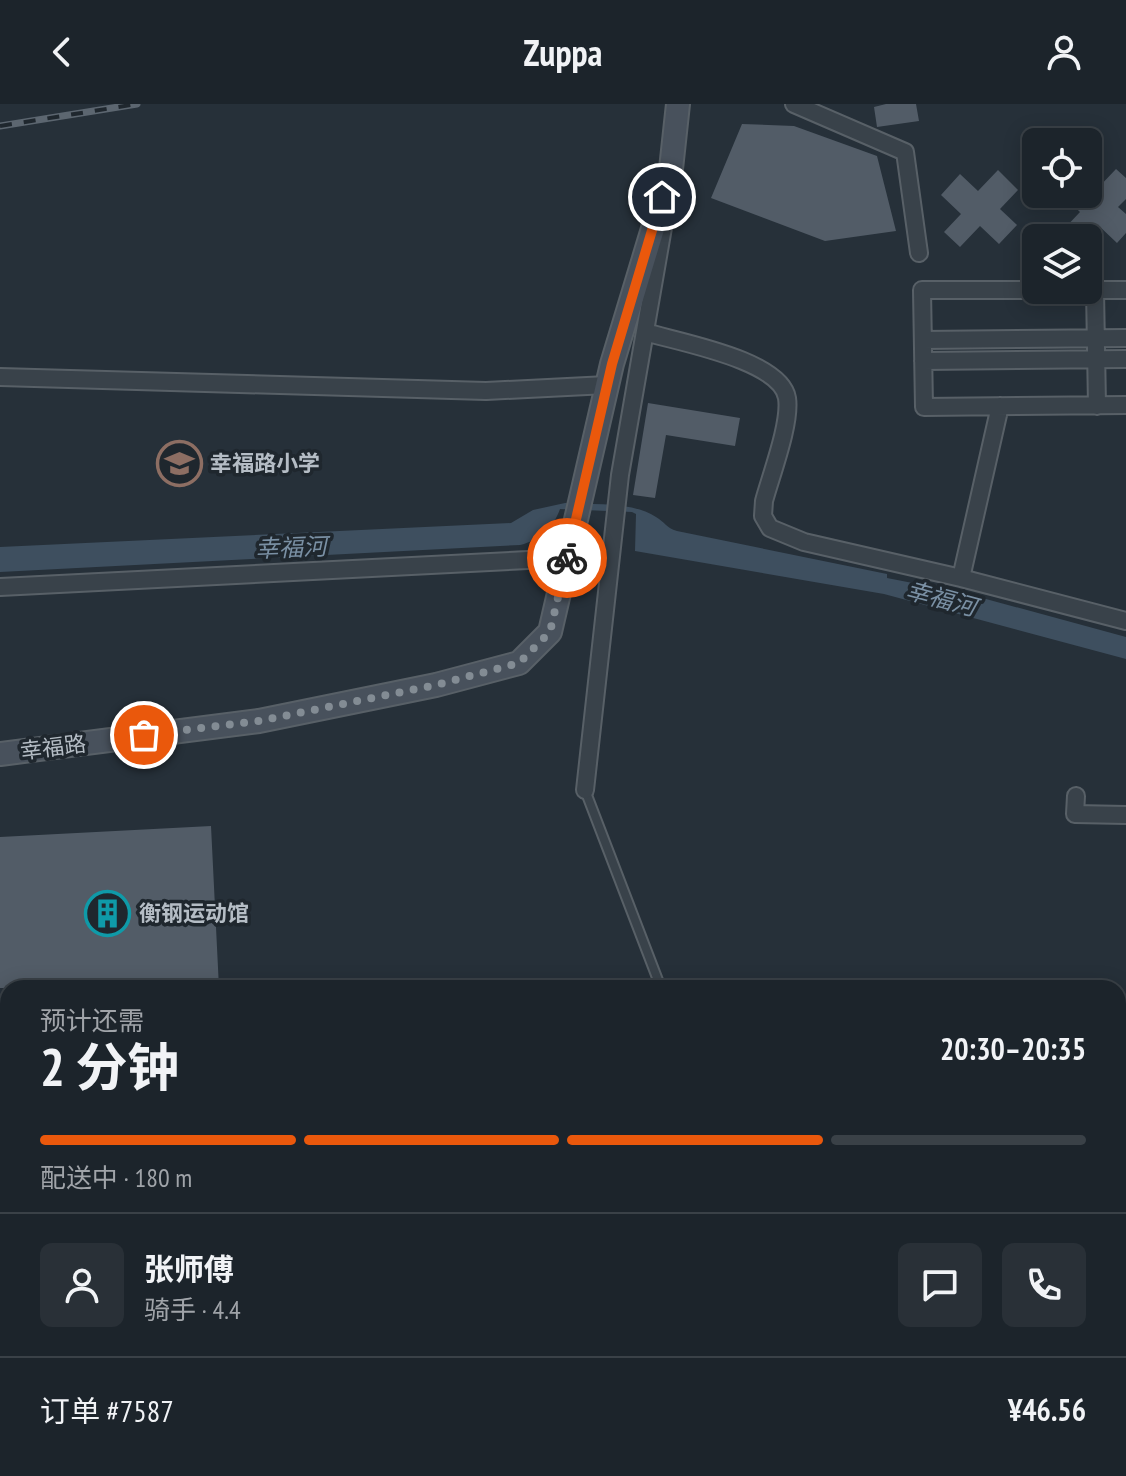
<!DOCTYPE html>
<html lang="zh">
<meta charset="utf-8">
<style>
:root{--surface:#1c242b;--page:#293037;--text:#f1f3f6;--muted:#a0a4a9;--line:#3a4147;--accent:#ea580c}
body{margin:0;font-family:"PT Sans Narrow","Noto Sans SC",sans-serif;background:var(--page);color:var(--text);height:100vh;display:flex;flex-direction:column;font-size:30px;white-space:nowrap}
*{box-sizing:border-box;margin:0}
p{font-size:26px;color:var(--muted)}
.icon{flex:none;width:44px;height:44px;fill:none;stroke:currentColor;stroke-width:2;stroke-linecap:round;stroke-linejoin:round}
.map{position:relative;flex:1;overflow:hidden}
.drawer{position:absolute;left:0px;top:876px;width:1126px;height:496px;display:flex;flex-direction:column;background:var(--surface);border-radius:24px 24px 0 0;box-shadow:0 4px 20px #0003,0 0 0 2px var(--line)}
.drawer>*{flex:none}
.controls{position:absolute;left:1022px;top:24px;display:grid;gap:16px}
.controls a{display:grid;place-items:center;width:80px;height:80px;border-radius:12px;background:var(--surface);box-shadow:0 4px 20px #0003,0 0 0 2px var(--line);font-size:40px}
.pin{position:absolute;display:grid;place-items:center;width:68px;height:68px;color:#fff;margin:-34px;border:4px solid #fff;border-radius:50%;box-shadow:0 2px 8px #0007}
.courier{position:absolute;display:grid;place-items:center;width:80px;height:80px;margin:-40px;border:6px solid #ea580c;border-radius:50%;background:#fff;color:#222;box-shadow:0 2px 10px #0007}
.summary em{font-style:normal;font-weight:700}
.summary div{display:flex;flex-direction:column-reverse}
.summary{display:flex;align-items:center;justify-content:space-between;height:136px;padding:0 40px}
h1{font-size:52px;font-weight:700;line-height:60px}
.bar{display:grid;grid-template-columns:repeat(4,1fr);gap:12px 8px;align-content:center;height:96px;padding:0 40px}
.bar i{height:10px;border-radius:6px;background:var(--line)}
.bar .selected{background:var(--accent)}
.bar p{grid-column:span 4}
.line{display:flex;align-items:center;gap:20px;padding:0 40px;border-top:2px solid var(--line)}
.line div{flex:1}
.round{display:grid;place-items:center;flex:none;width:84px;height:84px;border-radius:12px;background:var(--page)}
header{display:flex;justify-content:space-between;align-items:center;height:104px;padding:0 40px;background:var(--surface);font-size:36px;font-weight:700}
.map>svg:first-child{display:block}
</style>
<header><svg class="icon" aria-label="back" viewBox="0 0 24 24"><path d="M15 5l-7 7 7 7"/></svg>Zuppa<svg class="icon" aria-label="person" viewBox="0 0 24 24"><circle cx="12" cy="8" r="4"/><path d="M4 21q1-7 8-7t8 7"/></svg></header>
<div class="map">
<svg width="1126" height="1372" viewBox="0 0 1126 1372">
<rect width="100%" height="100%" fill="#263039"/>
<path fill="#3e4f5f" d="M 565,399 C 593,401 631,397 656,413 C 665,418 666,424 677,427 L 887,470 L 887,474 L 964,489 L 1126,533 L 1126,555 L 884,490 L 635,447 L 636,410 L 632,408 L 560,405 C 554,423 538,437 520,441 L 0,468 L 0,443 L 511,419 L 533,406 Z"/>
<path fill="#525c67" d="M 886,0 L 916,0 L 919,17 L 877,23 L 874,3 Z
M 742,20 L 794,22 L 877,52 L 896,127 L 825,137 L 711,94 Z
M 1116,65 L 1126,74 L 1126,95 L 1118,103 L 1126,110 L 1126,129 L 1117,139 L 1098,121 L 1086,134 L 1071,134 L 1063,126 L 1080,108 L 1061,90 L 1088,90 L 1088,77 L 1097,85 Z
M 998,66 L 1018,86 L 1000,105 L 1017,121 L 999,140 L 980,122 L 960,143 L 944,128 L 961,110 L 941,91 L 960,70 L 978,87 Z
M 648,299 L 740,314 L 735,342 L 666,331 L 655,394 L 633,391 Z
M 211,722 L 219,884 L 0,884 L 0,733 Z"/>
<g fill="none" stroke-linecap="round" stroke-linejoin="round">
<defs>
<path id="lane" d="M 585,686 L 661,884
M 0,1114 L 8,1112
M 0,1191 L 8,1188
M 331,1364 L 333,1372
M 840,1364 L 842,1372"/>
<path id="street" d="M 794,0 L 905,48 L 919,149
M 1095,186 L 1097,302
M 1126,186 L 922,186 L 924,303 L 1126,301
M 645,228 C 678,238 781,256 787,294 C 791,319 771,371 764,397 L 763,412 L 770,424 L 804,438 L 961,474 L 1126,517
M 923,236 L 1126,234
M 923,257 L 1126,255
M 0,273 L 486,287 L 607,281
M 961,474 L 1000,302
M 0,483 L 567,454
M 585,686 L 620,371 L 664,118
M 1076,692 L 1075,710 L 1126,711"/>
<path id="secondary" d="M 0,650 L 259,617 L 436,581 L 519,559 L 550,528 L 612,260 L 671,65 L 678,0"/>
</defs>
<use href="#lane" stroke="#586067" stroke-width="12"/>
<use href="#street" stroke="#586067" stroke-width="20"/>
<use href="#secondary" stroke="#586067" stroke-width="26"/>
<use href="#lane" stroke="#39424a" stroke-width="8"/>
<use href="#street" stroke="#39424a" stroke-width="16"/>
<use href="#secondary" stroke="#48515c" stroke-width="22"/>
<defs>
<path id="rail" d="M 0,22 L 137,0
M 1118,1324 L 1126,1322
M 935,1372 L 966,1364"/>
</defs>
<use href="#rail" stroke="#5c6670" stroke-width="7"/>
<use href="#rail" stroke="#1f272e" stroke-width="4" stroke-dasharray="12" stroke-linecap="butt"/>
</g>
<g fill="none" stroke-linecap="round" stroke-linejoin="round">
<path stroke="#838c94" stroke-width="8" stroke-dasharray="0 14.4" d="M 144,631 L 259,617 L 436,581 L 519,559 L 550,528 L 567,454"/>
<path stroke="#ea580c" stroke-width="10" d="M 567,454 L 612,260 L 662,93"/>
</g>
<defs>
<symbol id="school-ring" viewBox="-11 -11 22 22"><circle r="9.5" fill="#1f272e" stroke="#8d6e63" stroke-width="1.5"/><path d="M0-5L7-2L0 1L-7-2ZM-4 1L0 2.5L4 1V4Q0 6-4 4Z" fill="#8d6e63"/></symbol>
<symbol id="building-ring" viewBox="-11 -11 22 22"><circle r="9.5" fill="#1f272e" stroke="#0f9aa8" stroke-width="1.5"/><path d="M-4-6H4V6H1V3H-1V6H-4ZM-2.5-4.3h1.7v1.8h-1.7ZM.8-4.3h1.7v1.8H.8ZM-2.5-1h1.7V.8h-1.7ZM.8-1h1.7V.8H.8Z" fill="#0f9aa8"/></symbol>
</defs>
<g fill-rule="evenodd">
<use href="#school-ring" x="154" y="334" width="51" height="51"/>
<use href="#building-ring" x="82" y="784" width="51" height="51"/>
</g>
<g text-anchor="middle" stroke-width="7" stroke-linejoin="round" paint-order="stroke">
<g font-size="22" font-weight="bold" fill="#b5bdc5" stroke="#1f272e" text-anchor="start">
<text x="210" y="367">幸福路小学</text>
<text x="139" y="817">衡钢运动馆</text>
</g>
<g font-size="22" fill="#b5bdc5" stroke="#1f272e">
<text transform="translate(53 643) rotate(-7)" y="8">幸福路</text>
</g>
<g font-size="24" font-style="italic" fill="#7a90a4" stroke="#1f272e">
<text transform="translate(291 444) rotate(-2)" y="8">幸福河</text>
<text transform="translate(941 495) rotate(15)" y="8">幸福河</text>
</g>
</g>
</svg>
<div class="controls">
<a><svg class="icon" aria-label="locate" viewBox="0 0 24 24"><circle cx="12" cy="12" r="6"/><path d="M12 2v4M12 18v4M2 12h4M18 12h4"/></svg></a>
<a><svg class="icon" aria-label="layers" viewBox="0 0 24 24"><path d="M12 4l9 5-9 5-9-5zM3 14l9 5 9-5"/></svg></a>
</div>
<div class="pin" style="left:144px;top:631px;background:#ea580c"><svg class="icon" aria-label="bag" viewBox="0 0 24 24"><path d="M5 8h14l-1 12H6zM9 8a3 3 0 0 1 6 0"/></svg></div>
<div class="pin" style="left:662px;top:93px;background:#1f2937"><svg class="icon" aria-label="home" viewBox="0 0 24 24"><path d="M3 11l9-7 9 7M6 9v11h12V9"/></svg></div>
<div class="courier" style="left:567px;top:454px"><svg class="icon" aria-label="bike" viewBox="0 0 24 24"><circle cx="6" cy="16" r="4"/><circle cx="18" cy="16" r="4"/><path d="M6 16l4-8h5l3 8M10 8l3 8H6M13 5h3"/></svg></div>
<section class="drawer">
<div class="summary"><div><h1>2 分钟</h1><p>预计还需</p></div><em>20:30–20:35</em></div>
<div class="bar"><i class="selected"></i><i class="selected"></i><i class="selected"></i><i></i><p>配送中 · 180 m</p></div>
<div class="line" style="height:144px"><a class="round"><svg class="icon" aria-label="person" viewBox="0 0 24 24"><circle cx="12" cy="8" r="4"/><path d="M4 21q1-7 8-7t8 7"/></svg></a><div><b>张师傅</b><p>骑手 · 4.4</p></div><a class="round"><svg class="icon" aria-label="chat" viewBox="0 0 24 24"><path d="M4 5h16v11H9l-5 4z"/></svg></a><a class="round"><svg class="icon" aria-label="phone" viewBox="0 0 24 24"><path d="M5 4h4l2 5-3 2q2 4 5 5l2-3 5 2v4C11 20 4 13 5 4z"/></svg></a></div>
<div class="line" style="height:104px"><div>订单 #7587</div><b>¥46.56</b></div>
</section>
</div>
